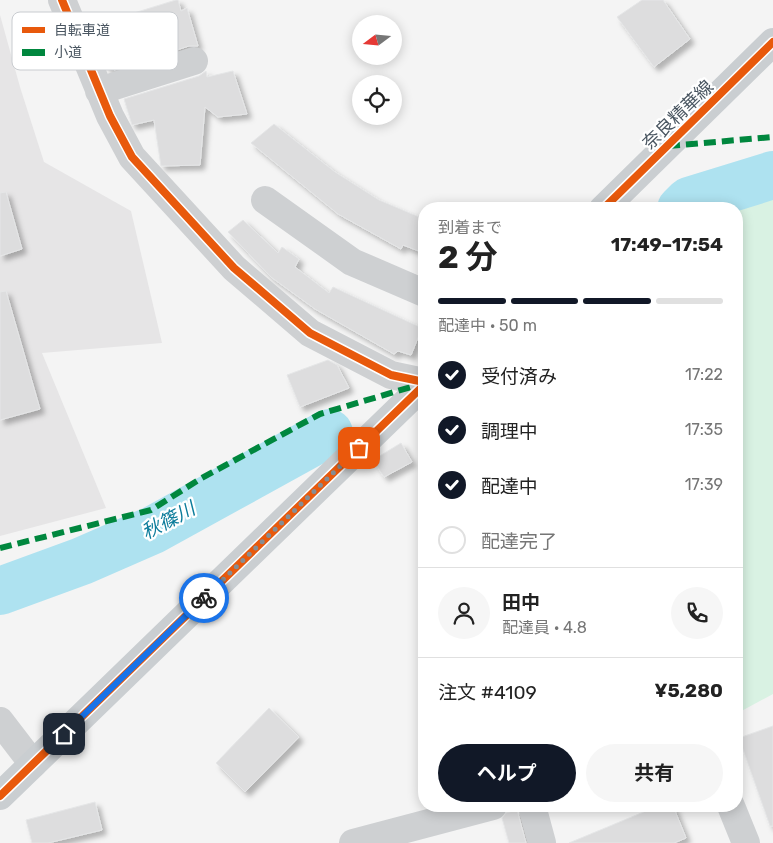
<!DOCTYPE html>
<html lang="ja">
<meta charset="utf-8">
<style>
:root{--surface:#fff;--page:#f6f6f6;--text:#222;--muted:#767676;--line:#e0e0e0;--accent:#111827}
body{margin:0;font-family:Rubik,"Noto Sans JP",sans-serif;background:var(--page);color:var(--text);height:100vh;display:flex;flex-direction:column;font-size:19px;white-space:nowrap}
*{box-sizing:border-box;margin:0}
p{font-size:16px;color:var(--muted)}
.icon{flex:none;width:28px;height:28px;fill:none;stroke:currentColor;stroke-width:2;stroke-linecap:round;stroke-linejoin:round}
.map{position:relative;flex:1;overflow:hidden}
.details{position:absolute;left:418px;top:202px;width:325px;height:610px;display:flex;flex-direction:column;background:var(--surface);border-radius:20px;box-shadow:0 2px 12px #0003}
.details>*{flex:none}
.needle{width:32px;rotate:254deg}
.fabs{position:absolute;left:352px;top:15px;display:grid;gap:10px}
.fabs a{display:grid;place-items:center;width:50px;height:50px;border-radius:50%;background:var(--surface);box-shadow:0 2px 12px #0003;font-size:25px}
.pin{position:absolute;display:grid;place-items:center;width:42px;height:42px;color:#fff;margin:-21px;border-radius:10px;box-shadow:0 2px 8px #0006}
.courier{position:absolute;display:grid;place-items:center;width:50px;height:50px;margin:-25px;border:4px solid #1a73e8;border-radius:50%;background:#fff;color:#222;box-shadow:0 1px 6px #0007}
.summary em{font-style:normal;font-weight:700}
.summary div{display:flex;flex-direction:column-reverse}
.summary{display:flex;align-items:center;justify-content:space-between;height:85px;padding:0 20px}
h1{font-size:32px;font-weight:700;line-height:38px}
.bar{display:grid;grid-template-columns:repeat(4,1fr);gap:8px 5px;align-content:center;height:60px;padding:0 20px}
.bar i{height:6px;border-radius:4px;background:var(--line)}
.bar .active{background:var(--accent)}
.bar p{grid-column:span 4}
.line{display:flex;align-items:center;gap:12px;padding:0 20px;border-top:1px solid var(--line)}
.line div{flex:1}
.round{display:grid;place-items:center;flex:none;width:52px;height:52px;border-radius:26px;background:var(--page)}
ol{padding:0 20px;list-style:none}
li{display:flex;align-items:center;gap:15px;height:55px}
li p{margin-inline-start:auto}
li .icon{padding:5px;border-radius:50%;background:var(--accent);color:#fff;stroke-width:4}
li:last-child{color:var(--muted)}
li i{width:28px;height:28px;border:2px solid var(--line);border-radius:50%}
.button{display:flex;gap:10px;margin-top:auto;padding:10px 20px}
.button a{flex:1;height:58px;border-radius:30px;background:var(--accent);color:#fff;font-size:20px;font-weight:700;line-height:58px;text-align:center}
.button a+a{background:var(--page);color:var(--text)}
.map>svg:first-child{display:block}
</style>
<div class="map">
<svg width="773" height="843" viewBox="0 0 773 843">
<defs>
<filter id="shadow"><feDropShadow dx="4.5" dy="4.5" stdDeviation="2.5" flood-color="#0004"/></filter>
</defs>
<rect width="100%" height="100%" fill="#f4f4f4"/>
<path fill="#e6e5e6" d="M 0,15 L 20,87 L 44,162 L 131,211 L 162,343 L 42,353 L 106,508 L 0,536 Z"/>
<path fill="#d9f2e3" d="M 773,188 L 773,694 L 736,714 L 736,209 L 706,209 L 718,202 Z"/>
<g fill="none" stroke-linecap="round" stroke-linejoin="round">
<path stroke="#aee2f0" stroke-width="48" d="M 681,209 L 689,201 L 773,175
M 0,591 L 82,561 L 153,530 L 329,433"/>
</g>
<path fill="#ddddde" stroke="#e5e6e7" filter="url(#shadow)" d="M 176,0 L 178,0 L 181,11 L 187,8 L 198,46 L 189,46 L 114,70 L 113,67 L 107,69 L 92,31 L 123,23 L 121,17 Z
M 642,0 L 663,0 L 690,39 L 654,67 L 617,17 Z
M 206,71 L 207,77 L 233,71 L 247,114 L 218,117 L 205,107 L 200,165 L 161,166 L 154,120 L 132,125 L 124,99 L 199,76 Z
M 274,124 L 335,172 L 379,200 L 424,219 L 424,253 L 403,245 L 401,249 L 338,214 L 251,143 Z
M 6,192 L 22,249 L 0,256 L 0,193 Z
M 243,220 L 278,253 L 282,247 L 299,259 L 295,267 L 329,293 L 333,287 L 422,328 L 411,355 L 398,351 L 394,354 L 315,309 L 271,277 L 228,232 Z
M 6,291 L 40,409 L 0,420 L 0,292 Z
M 328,360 L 337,365 L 349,388 L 300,407 L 287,375 Z
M 401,443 L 412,462 L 384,477 L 373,460 Z
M 269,708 L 299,737 L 245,792 L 216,763 Z
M 773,726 L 773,826 L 770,826 L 739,738 Z
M 95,802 L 102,830 L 48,843 L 32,843 L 26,820 Z
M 658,806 L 673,806 L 686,838 L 674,843 L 569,843 Z
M 517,810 L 526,843 L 509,843 L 502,818 L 506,813 Z"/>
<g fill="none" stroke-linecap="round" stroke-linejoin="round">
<path stroke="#ced0d2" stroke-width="28" d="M 62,0 L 110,116 L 132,157 L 234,268 L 310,333 L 391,375 L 424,382
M 99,91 L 194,61
M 265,200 L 352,262 L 424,293
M 0,721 L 33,764
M 532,806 L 542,843
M 731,806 L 746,843
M 353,843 L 493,806"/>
<path stroke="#caced1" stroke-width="28" d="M 603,209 L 773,42
M 0,796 L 424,385"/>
<path stroke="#00873e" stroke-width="6" stroke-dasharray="12 6" stroke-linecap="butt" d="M 668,146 L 773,137
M 0,548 L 151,510 L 200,479 L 320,414 L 421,384"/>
<defs>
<path id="cycleway" d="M 62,0 L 110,116 L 132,157 L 234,268 L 310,333 L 391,375 L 424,382
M 603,209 L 773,42
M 0,796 L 424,385"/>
</defs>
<use href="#cycleway" stroke="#fff" stroke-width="11"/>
<use href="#cycleway" stroke="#e8590c" stroke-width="8"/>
</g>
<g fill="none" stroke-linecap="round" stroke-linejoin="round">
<path stroke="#868d94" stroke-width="5" stroke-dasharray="0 9" d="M 204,598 L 359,448"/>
<path stroke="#1a73e8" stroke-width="6" d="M 64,734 L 204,598"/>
</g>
<g text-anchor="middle" stroke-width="4.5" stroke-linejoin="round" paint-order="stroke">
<g font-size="18" fill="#4a5661" stroke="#fff">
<text transform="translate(678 115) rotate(-44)" y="6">奈良精華線</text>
</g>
<g font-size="19" font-style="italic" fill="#0c7c9b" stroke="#fff">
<text transform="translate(168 520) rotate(-28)" y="7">秋篠川</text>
</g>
</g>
<rect x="12" y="12" width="166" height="58" rx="8" fill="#fff" stroke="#c9ccd0" stroke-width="1"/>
<rect x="22" y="27" width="23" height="6" fill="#e8590c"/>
<rect x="22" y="49" width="23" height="7" fill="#00873e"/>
<g font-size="14" fill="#4a5661">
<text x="54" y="35">自転車道</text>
<text x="54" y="57">小道</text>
</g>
</svg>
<div class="fabs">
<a><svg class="needle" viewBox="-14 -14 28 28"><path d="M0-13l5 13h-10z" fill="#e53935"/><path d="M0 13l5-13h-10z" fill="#767676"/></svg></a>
<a><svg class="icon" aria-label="locate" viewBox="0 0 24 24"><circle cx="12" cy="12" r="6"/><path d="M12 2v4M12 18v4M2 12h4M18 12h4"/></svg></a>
</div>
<div class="pin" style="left:359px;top:448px;background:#ea580c"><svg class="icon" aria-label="bag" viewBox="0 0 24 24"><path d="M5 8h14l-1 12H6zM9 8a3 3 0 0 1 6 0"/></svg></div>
<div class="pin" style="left:64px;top:734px;background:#1f2937"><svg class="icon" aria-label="home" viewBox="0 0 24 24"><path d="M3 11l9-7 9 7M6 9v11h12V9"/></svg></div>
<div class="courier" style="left:204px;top:598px"><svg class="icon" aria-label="bike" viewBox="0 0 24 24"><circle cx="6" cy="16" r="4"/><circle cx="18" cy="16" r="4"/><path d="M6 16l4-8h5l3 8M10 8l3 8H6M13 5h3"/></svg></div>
<section class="details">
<div class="summary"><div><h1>2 分</h1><p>到着まで</p></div><em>17:49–17:54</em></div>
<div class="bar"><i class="active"></i><i class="active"></i><i class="active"></i><i></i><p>配達中 · 50 m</p></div>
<ol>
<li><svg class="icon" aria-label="check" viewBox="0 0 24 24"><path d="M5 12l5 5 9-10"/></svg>受付済み<p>17:22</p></li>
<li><svg class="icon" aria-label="check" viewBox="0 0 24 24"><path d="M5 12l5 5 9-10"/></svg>調理中<p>17:35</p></li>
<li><svg class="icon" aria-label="check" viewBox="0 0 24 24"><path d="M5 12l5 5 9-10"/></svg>配達中<p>17:39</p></li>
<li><i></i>配達完了</li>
</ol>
<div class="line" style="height:90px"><a class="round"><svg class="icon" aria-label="person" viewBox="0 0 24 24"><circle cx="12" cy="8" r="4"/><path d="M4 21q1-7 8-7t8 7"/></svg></a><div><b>田中</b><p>配達員 · 4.8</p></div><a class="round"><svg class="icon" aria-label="phone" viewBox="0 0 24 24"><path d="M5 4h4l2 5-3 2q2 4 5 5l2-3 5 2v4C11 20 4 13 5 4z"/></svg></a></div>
<div class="line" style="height:65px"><div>注文 #4109</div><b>¥5,280</b></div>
<div class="button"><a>ヘルプ</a><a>共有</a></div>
</section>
</div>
